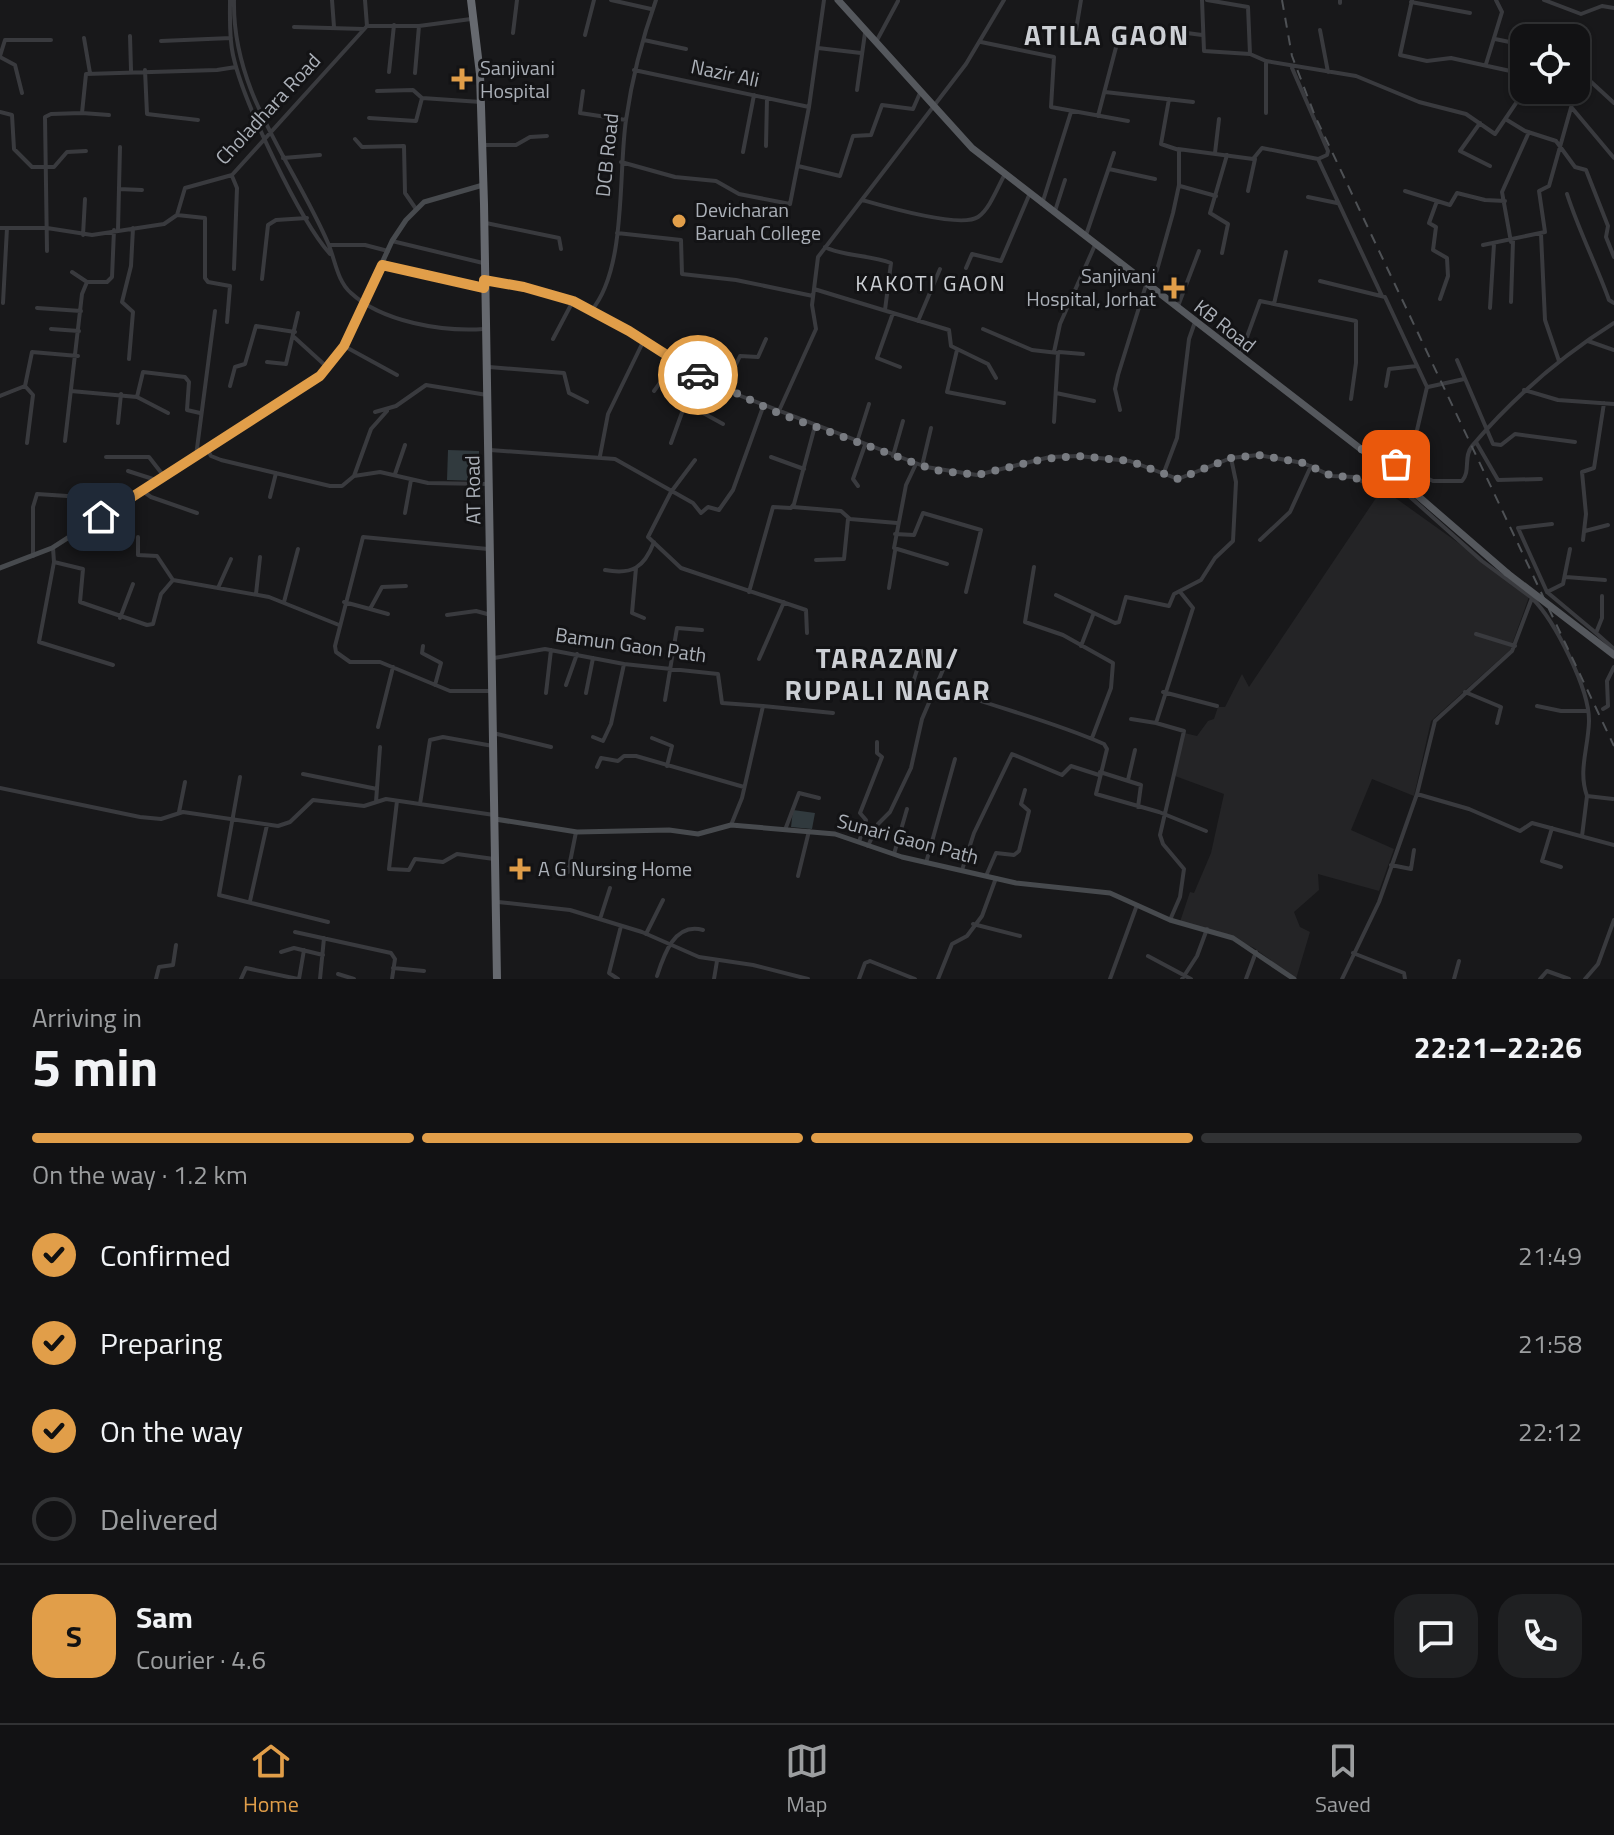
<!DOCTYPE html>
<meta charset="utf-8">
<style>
:root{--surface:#121214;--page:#1f2022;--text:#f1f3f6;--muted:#9c9ea0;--line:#313234;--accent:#e19e49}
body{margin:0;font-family:"Titillium Web",sans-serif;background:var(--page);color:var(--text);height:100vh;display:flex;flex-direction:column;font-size:30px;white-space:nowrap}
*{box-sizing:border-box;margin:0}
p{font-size:26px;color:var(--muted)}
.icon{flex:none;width:44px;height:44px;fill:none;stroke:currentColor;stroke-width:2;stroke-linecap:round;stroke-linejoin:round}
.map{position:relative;height:979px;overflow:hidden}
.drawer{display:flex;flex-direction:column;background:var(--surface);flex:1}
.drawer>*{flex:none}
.buttons{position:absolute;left:1510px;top:24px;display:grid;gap:16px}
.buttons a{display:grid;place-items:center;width:80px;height:80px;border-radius:16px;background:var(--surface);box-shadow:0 2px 6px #0004,0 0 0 2px var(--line);font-size:40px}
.pin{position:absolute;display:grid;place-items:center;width:68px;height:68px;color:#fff;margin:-34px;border-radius:16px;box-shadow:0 4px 12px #0006}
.courier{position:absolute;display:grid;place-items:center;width:80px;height:80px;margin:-40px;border:6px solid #e19e49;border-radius:50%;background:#fff;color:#222;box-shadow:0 2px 10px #0007}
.head em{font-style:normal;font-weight:700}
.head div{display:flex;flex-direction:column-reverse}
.head{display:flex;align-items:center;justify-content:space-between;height:136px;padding:0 32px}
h1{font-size:52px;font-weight:700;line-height:60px}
.bar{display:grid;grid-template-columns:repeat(4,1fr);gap:12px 8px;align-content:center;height:96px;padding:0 32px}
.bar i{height:10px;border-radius:6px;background:var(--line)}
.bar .current{background:var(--accent)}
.bar p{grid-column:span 4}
.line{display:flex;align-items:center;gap:20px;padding:0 32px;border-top:2px solid var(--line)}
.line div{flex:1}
.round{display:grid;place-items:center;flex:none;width:84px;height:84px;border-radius:24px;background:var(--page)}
ol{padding:0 32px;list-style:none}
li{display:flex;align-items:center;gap:24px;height:88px}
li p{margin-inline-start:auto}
li .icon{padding:8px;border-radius:50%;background:var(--accent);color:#111;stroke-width:4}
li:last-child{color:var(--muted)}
li i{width:44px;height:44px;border:4px solid var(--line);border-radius:50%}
.dock{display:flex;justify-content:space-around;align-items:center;height:112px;border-top:2px solid var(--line);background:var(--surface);font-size:22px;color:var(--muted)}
.dock a{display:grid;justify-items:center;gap:4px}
.dock .current{color:var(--accent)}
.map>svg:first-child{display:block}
</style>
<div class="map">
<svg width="1614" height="979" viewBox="0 0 1614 979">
<rect width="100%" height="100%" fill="#18181a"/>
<path fill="#242426" d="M 1387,492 L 1530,594 L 1510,650 L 1431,721 L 1414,796 L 1372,779 L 1351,830 L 1394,849 L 1379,891 L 1318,874 L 1319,890 L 1294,912 L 1300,927 L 1310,932 L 1296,979 L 1254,948 L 1218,931 L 1180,922 L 1190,892 L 1194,893 L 1211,853 L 1224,794 L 1175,776 L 1184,733 L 1197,736 L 1208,721 L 1214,719 L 1218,707 L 1225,707 L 1242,674 L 1249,687 L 1378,495 Z"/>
<path fill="#313a3e" d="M 448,450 L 479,451 L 479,481 L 447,480 Z
M 793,810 L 815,813 L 812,829 L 791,827 Z"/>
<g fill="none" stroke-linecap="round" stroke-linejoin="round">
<path stroke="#393a3e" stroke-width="4" d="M 230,0 C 230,18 229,37 233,55 C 243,101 299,219 330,254
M 234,0 C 232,93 293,162 328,243 C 335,259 337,281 351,293 C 382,322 443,332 484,329
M 332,0 L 334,27
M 365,0 L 367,26
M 611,0 L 651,9
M 1202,0 L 1204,51 L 1250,54
M 1207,0 L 1248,7 L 1250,54 L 1266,61 L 1266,113
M 1412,0 L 1400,55 L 1427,61 L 1451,58 L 1524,74
M 1544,0 L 1581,14 L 1602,6 L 1614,8
M 1411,2 L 1470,13
M 1340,3 L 1340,0
M 294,27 L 364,29
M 1076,30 L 1081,0
M 1320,30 L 1328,72
M 1172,31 L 1202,35
M 513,33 L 517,0
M 585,35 L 594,0
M 130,36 L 131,70
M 84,38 L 90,73
M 1495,39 L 1524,45
M 644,40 L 686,49
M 161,41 L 231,38
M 876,42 L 898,1
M 981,42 L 1054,57 L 1051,107 L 1128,121
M 818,48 L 861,53
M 0,56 L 5,40 L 51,40
M 0,57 L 15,65 L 22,93
M 1266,61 L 1356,76 L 1419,102 L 1466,114 L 1495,134 L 1525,90
M 1486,64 L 1502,12 L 1496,0
M 145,70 L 147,114 L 198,120
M 634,70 L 809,107
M 1576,71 L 1589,35
M 389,72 L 394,25
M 415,73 L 419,26
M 857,90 L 865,33
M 377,91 L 413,90 L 422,98 L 481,102
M 483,91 L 516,93
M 583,91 L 580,113 L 626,120
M 1105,92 L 1193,102
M 1574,96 L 1589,80 L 1614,103
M 1572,108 L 1614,158
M 0,112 L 12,115 L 14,149 L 32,167 L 54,167 L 67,152 L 86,151
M 82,113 L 109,115
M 1098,116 L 1120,32
M 369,118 L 416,121 L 422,98
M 1507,120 L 1525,131 L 1556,141 L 1575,167 L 1586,170 L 1608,226 L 1606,237 L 1614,257
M 1480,123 L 1460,151 L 1490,166
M 355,139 L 362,147 L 404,146 L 405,193 L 416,209
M 484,145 L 516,145 L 530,137 L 547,136
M 766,146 L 767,98
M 1178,149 L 1253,159 L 1262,148 L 1318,159 L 1327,155 L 1328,151 L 1292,68
M 743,152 L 754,95
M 1215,153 L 1219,119
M 283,158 L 320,155
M 1318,159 L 1382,296
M 621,162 L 675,177 L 716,181 L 739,194 L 790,204 L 809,107 L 824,0
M 798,166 L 840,176 L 853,136 L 871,135 L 882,105 L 913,109 L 920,93
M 1109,169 L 1155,179
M 232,176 L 237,188 L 234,269
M 1180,186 L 1216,196
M 119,189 L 142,190
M 1248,191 L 1255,159
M 1405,191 L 1450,205 L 1457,193 L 1485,200 L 1505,201
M 1567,194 C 1579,231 1596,264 1609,300 L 1614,303
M 1308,197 L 1337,203
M 862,200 C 883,206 960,229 978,217 C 990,209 998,186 1005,174
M 1437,201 L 1429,223 L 1436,227 L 1433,250 L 1447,258 L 1448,276 L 1440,299
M 1042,204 L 1071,112
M 1055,211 L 1065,180
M 177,215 L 205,218 L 205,278 L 208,282 L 230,286 L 227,322
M 486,223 L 559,238 L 561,249
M 0,228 L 47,228 L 92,235 L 164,224 L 177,215 L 185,188 L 232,175 L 367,26 L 419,26 L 471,19
M 118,230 L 120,147
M 617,233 L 681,240 L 682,274 L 736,280 L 813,296
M 1541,234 L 1545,320 L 1559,361
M 83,235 L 85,199
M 1086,235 L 1114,153
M 392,241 L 483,263
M 1511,242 L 1502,192 L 1529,132
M 329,245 L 365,245 L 388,251
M 1483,245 L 1545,232 L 1539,191 L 1549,186 L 1574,97 L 1560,90
M 825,247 C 841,256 870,255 891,263 L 885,310
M 47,251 L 45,117 L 51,114 L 82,113 L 86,74 L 217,70 L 236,67
M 1222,253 L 1228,224 L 1210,213 L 1227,155
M 382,265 L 484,288
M 966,268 L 972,254 L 1001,261 L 1030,193
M 72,272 L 87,282
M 262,279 L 268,225 L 276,220 L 307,218
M 487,281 L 573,301 L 733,393 L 926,467 L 977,475 L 1050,457 L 1078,456 L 1130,461 L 1178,479 L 1231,458 L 1258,455 L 1303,463 L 1332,476 L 1354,477 L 1369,485 L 1391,480
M 1320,281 L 1385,297 L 1427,387 L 1408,469
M 814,289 L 949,330 L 951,346 L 988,364 L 996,378
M 1511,302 L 1513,241
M 3,303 L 7,228
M 1274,304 L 1286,252
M 1178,306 L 1199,251
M 37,308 L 81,311
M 1490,308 L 1494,244
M 591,311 C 627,269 618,174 626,120 C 632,78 642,39 656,0
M 893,313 L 877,358 L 900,367
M 918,321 L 940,269
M 51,329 L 79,331
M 983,329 L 1032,350 L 1058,353 L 1054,422
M 294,337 L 327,367
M 553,339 L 573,301
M 1588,341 L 1614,350
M 344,346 L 397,375
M 957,350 L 947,392 L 1004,403
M 1054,352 L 1060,324 L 1095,245
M 1059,352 L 1083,354
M 1240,356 L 1260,301 L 1356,321 L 1356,363 L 1351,399
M 129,359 L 133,312 L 122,302 L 131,266 L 133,228
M 1457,360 L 1493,444 L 1501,445 L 1515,434 L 1575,442
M 267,362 L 286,364 L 298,313
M 489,367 L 564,373 L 569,393 L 587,402
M 25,386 L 33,395 L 27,443
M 230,386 L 235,367 L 245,364 L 256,326 L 295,332
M 1386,386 L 1389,369 L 1417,366
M 1428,387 L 1464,379
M 724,389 L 740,356 L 758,357 L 766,339
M 1524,390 L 1558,400 L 1614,404
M 71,391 L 137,397 L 168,413
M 654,391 L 676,361
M 1056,393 L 1094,401
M 0,396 L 25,386 L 32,352 L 78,356
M 137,397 L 143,372 L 185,377 L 189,382 L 187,410 L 200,413
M 685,403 L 723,424
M 1120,410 L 1115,389 L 1118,375 L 1146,285 L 1157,270 L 1173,213 L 1179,185 L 1179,150 L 1161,144 L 1169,99
M 375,412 L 396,406 L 426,385 L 487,395
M 778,413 L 816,329 L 812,305 L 818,257 L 966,64 L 1004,0
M 118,423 L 121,394
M 65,441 L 82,294 L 87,282 L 107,282 L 112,277 L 114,230
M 857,442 L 869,404
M 1476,442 L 1498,480 L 1541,479
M 671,443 L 696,374
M 207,449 L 211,456 L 221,460 L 330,486 L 342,486 L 354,476 L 380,472 L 428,483 L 487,484
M 490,450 L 615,459 L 693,503 L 701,513 L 708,507 L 719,510 L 733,490 L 763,407
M 1369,452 L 1433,481 L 1462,481 C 1471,471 1463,457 1472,446 C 1513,398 1560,357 1614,323
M 196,456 L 215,311
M 600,456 L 608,414 L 644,340
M 893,456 L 903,421
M 106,457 L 149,457 L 163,475
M 771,457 L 804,469
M 695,460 L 671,492 L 648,537 L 681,568 L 806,610 L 807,633
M 916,464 L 906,485 L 894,548 L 947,564
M 922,466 L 931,428
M 128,471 L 156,480
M 395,474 L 405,445
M 1163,475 L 1177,438 L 1189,339 L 1195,322
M 354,476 L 371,429 L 387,411
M 858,486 L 853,479 L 865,445
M 141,490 L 151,497 L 197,513
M 270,497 L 276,473
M 793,507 L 841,511 L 850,519 L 897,523
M 405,513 L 411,480
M 1552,524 L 1518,528 L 1547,592 L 1596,633
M 1585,531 L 1608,525
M 895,534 L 914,535 L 923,513 L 981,530 L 966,592
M 138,537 L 138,555 L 157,556 L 173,580
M 1260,540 L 1290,512 L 1311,466
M 1583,540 L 1586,514 L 1582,472 L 1594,468 L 1604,403
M 124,542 L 130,498
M 53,548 L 54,562 L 83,569 L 80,602 L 147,625 L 153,624 L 161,594 L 173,580 L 269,597 L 339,625
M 488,549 L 363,537 L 335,646 L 336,652 L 350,662 L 380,662 L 450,691 L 492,691
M 33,556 L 33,507 L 37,494 L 97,498 L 115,506
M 816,560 L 844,559 L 848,519
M 54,562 L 39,642 L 113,665
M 1034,567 L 1025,622 L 1063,635 L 1113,663 L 1111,688 L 1092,738
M 636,568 L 632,613 L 644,618
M 605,570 C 632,575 644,568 654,542
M 1566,577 L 1605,580
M 218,588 L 231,559
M 889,588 L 895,551
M 749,592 L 773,507 L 791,508 L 794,504 L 815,426
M 1547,592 L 1563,584 L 1570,549
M 256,594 L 260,557
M 1056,595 L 1115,623 L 1119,622 L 1126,597 L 1169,606 L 1174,594 L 1201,580 L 1215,558 L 1233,541 L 1236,482 L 1231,458
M 1602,596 L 1602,618 L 1596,633 L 1614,649
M 1532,598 C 1555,621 1590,690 1589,722 C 1588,749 1578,771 1587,796 L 1613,799
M 284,602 L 298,549
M 344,602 L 370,609 L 382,587 L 406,586
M 370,609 L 388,614
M 447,615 L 476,611 L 491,615
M 120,618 L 133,584
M 1476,634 L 1515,646
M 423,646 L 422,653 L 441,663 L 435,685
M 1081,646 L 1093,615
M 494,658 L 545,649 L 624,664 L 718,674 L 722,703 L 763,706 L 742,798 L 731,825
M 759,659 L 784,602
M 566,685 L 577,654
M 937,686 C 993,707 1050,720 1104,744 L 1107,749 L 1096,794 L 1159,812 L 1206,831
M 1163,692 L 1217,706
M 1465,692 L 1501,707 L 1497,723
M 546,693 L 551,650
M 586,693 L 593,658
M 930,698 L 910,692 L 923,651 L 939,652
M 665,700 L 677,628 L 702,630
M 763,706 L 833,713
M 1537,706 L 1561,711 L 1588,711
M 1603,709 L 1608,706 L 1607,681 L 1614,667
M 1131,719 L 1156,723
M 378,727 L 393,667
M 493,733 L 551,747
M 593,737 L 603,741 L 611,724 L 624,664
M 652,738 L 672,746 L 667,766
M 597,767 L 601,758 L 618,761 L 624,756 L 636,756 L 744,787
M 1100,772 L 1141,785 L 1138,807
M 303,774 L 377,789
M 240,777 L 219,895 L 328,922
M 1128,780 L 1135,750
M 0,788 L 140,817 L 161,819 L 183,812 L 278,826 L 290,822 L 313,800 L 364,806 L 386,799 L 494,815
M 1417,794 L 1469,809 L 1520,831 L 1532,823 L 1614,845
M 397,801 L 389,869 L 409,870 L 415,859 L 443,862 L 457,854 L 494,859
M 376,802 L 380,747
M 420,804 L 430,740 L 443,737 L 493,746
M 179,812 L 185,782
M 1552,828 L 1542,861 L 1561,867
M 785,830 L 799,793 L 819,798
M 1582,836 L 1587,796
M 859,842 L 866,820 L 860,813 L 882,757 L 877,753 L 877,742
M 868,846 L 878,824 L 890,812 L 911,768 L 922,719 L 945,665
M 894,854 L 907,809
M 926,863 L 955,759
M 1391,865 L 1411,869 L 1414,850
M 962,870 L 974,833 L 1012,754 L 1062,775 L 1071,766 L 1099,775
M 568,872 L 576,832
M 798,876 L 809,831
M 986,876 L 996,853 L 1014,855 L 1019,851 L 1029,811 L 1021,804 L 1025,790
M 250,901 L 267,825
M 498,902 L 570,910 L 642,932 L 699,957 L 753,965 L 808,979
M 600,919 L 610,888
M 1170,920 L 1180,897 L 1184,869 L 1163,844 L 1160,835 L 1184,731 L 1156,723 L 1193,608 L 1181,593
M 973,924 L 1020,936
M 295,932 L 391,953 L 395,959 L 392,979
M 646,934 L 663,900
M 281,952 L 294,948 L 323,955
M 1353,953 L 1404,973 L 1405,979
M 1148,956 L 1191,979
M 393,968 L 424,971
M 338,974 L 354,979
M 657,976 C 664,954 675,922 703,930
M 156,979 L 159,967 L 173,965 L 176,945
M 241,979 L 246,968 L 298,979
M 299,979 L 304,950
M 320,979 L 324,938
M 618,979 L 609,973 L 621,926
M 714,979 L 717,961
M 859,979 L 865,963 L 870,961 L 915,979
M 938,979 L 952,944 L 967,936 L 982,916 L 996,878
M 1110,979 L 1137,905
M 1182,979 L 1197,956 L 1207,929
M 1246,979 L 1256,952
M 1342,979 L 1379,902 L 1417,794 L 1435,721 L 1512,651 L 1532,598 L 1482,561 L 1391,480
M 1454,979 L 1459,961
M 1540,979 L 1547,971 L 1569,979
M 1585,979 L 1598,964 L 1614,920"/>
<path stroke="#474a4e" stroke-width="5" d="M 0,568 L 52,548 L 320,376 L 344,346 L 392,241 L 406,220 L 424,202 L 483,185
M 495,819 L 577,832 L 669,830 L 698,834 L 731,825 L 835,834 L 902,857 L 1016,883 L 1110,893 L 1170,920 L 1233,938 L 1294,979"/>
<path stroke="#55585d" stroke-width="7" d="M 838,0 L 972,148 L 1388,470 L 1507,573"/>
<path stroke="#66696f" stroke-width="8" d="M 471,0 L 480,74 L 484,204 L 497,979"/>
<path stroke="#4e5155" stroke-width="2" stroke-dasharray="10 8" stroke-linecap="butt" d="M 1282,0 L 1292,56 L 1315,116 L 1614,746"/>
<path stroke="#55585d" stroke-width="7" d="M 1507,573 L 1614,655"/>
</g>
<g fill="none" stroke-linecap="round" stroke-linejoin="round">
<path stroke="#787b81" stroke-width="8" stroke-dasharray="0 14.4" d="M 698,375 L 778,413 L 934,470 L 977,475 L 1043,459 L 1078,456 L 1130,461 L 1178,479 L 1231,458 L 1258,455 L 1303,463 L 1332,476 L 1354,477 L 1369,485 L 1391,480 L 1388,470 L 1359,448 L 1396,464"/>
<path stroke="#e19e49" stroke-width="10" d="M 101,517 L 320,376 L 344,346 L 382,265 L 484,288 L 484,280 L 524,287 L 573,301 L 629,331 L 698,375"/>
</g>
<g fill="#e19e49" stroke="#131315" stroke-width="3">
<path d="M458 67h8v8h8v8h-8v8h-8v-8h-8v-8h8z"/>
<circle cx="679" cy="221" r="8"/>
<path d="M1170 276h8v8h8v8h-8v8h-8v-8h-8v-8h8z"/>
<path d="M516 857h8v8h8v8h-8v8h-8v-8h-8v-8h8z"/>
</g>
<g text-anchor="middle" stroke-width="6" stroke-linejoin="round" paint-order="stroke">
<g font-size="20" fill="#abb0b8" stroke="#131315" text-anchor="start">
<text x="480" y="75">Sanjivani<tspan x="480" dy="23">Hospital</tspan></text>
<text x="695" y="217">Devicharan<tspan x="695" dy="23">Baruah College</tspan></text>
<text x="1156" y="283" text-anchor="end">Sanjivani<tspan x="1156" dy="23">Hospital, Jorhat</tspan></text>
<text x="538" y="876">A G Nursing Home</text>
</g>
<g font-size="20" fill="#abb0b8" stroke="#131315">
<text transform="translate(725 73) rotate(12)" y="7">Nazir Ali</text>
<text transform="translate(268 109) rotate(-47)" y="7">Choladhara Road</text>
<text transform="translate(607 155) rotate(-84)" y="7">DCB Road</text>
<text transform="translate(1225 326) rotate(38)" y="7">KB Road</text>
<text transform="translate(473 490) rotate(-91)" y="7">AT Road</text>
<text transform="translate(631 645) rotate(8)" y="7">Bamun Gaon Path</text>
<text transform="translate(908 839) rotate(15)" y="7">Sunari Gaon Path</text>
</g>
<g font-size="22" letter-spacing="2" fill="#cccfd4" stroke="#131315">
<text x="931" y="291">KAKOTI GAON</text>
</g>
<g font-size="28" font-weight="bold" letter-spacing="2" fill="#cccfd4" stroke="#131315">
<text x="1107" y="45">ATILA GAON</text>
<text x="888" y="668">TARAZAN/<tspan x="888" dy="32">RUPALI NAGAR</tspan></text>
</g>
</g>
</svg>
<div class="buttons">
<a><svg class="icon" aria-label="locate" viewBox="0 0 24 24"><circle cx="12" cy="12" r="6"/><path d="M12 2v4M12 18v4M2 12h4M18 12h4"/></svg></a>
</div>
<div class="pin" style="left:1396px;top:464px;background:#ea580c"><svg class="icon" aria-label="bag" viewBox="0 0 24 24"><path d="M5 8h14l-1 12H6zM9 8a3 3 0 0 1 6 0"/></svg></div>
<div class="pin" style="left:101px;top:517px;background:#1f2937"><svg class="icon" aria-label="home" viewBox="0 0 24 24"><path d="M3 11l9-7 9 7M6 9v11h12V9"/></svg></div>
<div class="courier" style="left:698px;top:375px"><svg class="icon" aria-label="car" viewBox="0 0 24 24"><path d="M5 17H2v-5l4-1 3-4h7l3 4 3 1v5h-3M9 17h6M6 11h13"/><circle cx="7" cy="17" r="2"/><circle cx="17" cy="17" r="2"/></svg></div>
</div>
<section class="drawer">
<div class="head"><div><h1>5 min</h1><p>Arriving in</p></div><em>22:21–22:26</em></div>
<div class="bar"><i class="current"></i><i class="current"></i><i class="current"></i><i></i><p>On the way · 1.2 km</p></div>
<ol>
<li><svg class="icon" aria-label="check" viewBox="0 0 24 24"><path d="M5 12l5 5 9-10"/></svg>Confirmed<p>21:49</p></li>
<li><svg class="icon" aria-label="check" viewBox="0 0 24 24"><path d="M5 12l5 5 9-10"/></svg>Preparing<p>21:58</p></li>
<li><svg class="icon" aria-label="check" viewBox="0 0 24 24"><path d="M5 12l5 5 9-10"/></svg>On the way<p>22:12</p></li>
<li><i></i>Delivered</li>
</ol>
<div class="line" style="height:144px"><b class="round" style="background:var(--accent);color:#111">S</b><div><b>Sam</b><p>Courier · 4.6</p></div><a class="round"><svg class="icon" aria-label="chat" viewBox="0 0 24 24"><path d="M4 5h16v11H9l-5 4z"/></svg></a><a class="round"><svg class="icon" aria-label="phone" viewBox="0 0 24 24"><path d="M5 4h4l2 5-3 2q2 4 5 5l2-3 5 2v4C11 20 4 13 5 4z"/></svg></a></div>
</section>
<nav class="dock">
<a class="current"><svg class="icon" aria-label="home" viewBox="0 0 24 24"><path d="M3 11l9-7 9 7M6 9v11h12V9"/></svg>Home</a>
<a><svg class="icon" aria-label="map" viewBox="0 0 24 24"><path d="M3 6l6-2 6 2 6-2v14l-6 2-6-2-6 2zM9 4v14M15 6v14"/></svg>Map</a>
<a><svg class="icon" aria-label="saved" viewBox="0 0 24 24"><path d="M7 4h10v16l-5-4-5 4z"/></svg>Saved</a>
</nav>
